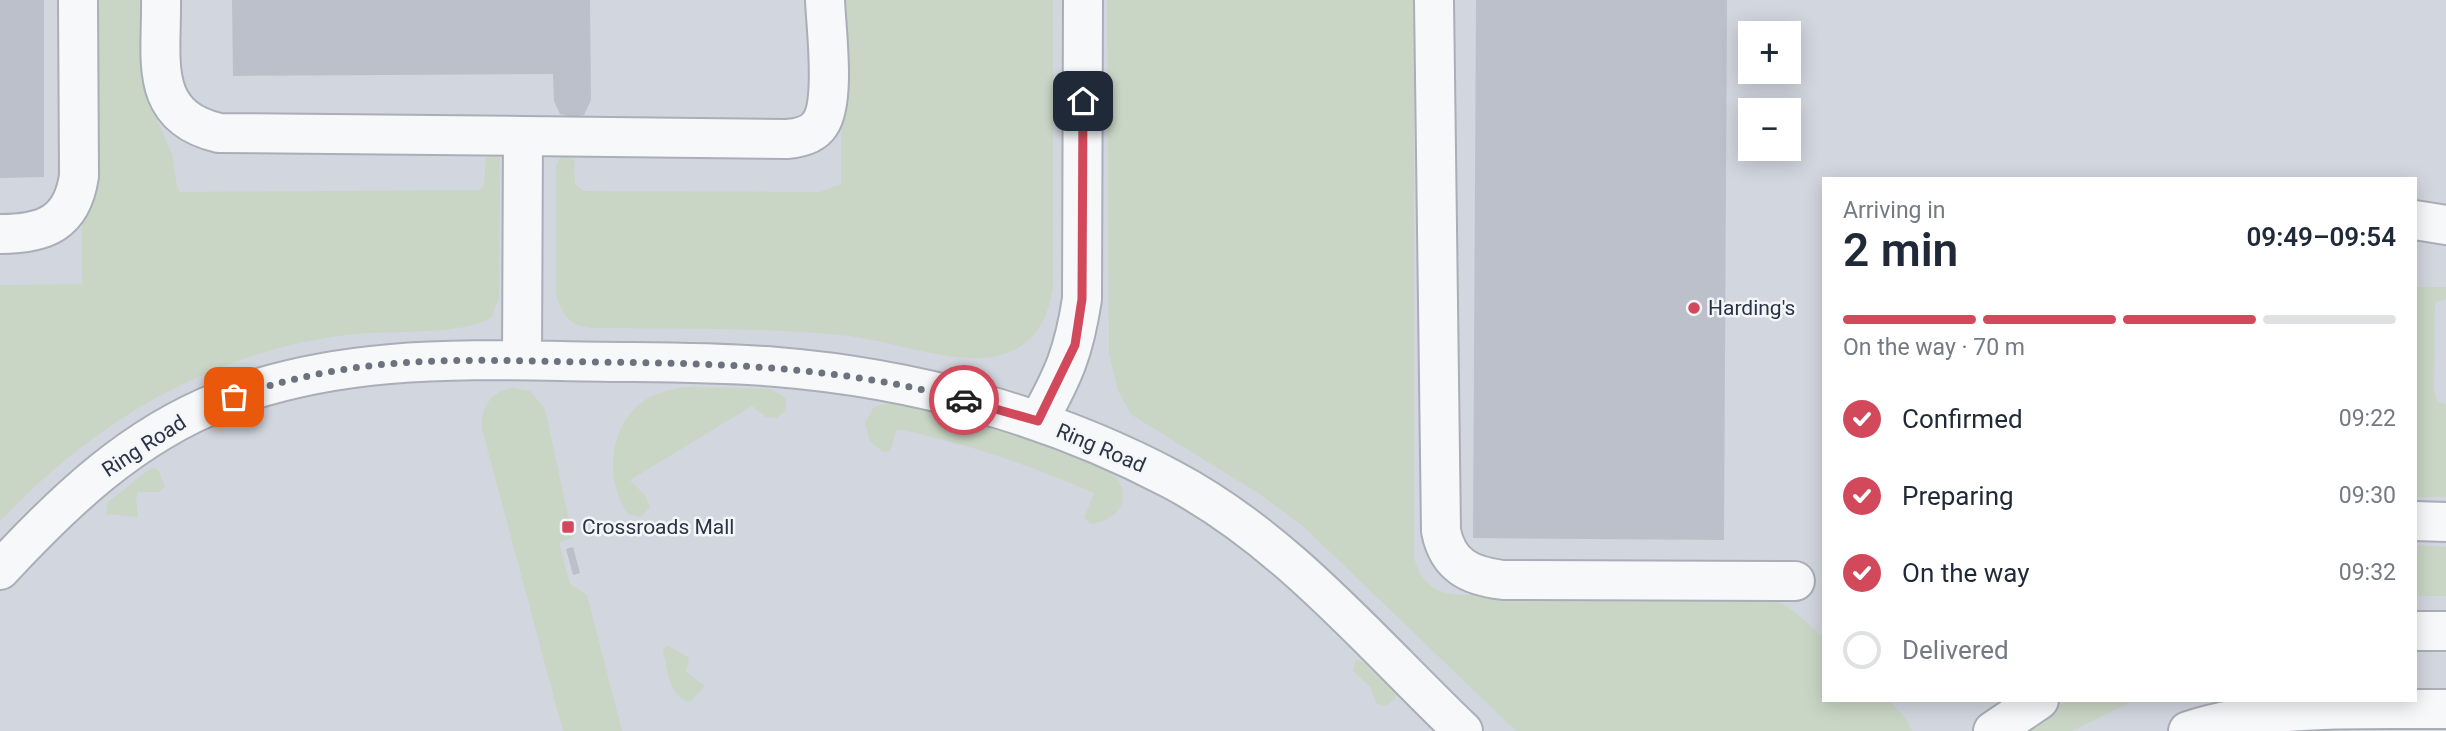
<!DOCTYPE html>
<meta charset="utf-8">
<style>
:root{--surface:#fff;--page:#f6f6f7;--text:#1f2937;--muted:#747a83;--line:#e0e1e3;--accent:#d1495b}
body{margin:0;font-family:Roboto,sans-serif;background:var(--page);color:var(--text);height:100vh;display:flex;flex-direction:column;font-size:26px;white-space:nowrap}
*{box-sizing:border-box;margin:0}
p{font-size:23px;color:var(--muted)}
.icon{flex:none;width:38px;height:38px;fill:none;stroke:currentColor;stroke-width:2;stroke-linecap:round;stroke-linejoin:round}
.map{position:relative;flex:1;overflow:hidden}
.sheet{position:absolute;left:1822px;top:177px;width:595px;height:525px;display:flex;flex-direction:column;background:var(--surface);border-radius:0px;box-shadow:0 4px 18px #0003}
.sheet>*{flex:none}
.controls{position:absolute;left:1738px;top:21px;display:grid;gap:14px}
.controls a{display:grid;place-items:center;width:63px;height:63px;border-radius:0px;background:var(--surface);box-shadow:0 4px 18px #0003;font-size:35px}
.pin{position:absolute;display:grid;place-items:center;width:60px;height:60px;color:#fff;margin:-30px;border-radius:14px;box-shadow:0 4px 10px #0006}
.courier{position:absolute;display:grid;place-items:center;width:70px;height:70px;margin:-35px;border:5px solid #d1495b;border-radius:50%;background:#fff;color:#222;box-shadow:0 2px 9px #0007}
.summary em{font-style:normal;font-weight:600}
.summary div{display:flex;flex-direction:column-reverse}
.summary{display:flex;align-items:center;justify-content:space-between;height:119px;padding:0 21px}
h1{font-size:46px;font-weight:600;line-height:52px}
.bar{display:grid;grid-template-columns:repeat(4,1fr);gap:10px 7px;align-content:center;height:84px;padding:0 21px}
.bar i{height:9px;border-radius:5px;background:var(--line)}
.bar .selected{background:var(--accent)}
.bar p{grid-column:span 4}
ol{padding:0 21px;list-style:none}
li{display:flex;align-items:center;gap:21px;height:77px}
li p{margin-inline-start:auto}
li .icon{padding:7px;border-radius:50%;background:var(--accent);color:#fff;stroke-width:4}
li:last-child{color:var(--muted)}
li i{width:38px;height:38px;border:4px solid var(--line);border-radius:50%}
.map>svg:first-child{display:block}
</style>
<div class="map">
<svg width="2446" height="731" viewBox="0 0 2446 731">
<rect width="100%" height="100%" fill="#e4e7ec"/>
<path fill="#d2d6de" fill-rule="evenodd" d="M 0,0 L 2446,0 L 2446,731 L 0,731 ZM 1750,33 L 1788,33 L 1788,72 L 1750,72 ZM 1750,110 L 1788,110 L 1788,149 L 1750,149 ZM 1824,178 L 2415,178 L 2415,700 L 1824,700 Z"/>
<path fill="#c9d6c5" d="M 82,0 L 139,0 L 141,83 L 172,154 L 177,187 L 180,192 L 479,190 L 484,185 L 486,158 L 492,155 L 500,158 L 499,297 L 492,317 C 465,336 382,330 345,335 C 209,353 94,422 0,521 L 0,285 L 82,284 Z
M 841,0 L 1053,0 L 1053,287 C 1048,323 1030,351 992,357 C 953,364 891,341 849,336 C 764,327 678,329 593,328 C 570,326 562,316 556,295 L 556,165 L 562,155 L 574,159 L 575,184 L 584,191 L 820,192 L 841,184 Z
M 1107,0 L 1414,0 L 1414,557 C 1420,581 1433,592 1457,595 L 1733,593 C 1782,598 1788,604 1823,638 L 1824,700 L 1888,700 L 1905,717 L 1912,731 L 1516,731 L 1304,527 L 1258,493 L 1132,415 L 1118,391 L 1109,353 Z
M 2415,287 L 2446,287 L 2446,299 L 2436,302 L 2435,306 L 2434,392 L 2438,402 L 2446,404 L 2446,497 L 2415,497 Z
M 687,387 L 770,389 L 786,398 L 786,410 L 777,418 L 766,417 L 752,406 L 630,480 L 645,495 L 650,507 L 641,517 L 628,514 C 603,480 610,423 645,400 C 658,392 673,389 687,387 Z
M 513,388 L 530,391 L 545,409 L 573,538 L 559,542 L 570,584 L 587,595 L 622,731 L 563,731 L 482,429 C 481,407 491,391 513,388 Z
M 894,402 C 936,410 1092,449 1117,479 C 1124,487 1125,500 1119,509 C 1113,518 1102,522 1091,524 L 1084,518 L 1094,493 C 1029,465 966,443 897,429 L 890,451 L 883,452 L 870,441 L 865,423 L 874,407 Z
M 151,468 L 158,470 L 165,487 L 159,492 L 138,492 L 136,498 L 138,517 L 106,514 L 108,502 Z
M 2415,545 L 2446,547 L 2446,596 L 2415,596 Z
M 667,645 L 689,658 L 686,672 L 705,686 L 690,702 C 670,700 667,667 663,651 Z
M 1356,660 L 1364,662 L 1396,695 L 1394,700 L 1385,706 L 1377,704 L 1370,687 L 1353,671 Z
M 2069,700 L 2135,700 L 2072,731 L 2013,731 Z"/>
<path fill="#bbc0ca" d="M 0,0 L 44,0 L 44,177 L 0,178 Z
M 232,0 L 590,0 L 591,100 L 584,115 L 571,117 L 560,114 L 554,101 L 553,74 L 233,76 Z
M 1476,0 L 1727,0 L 1724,540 L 1473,538 Z
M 573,547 L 580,573 L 573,575 L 566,549 Z"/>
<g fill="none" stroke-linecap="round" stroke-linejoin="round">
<defs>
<path id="minor" d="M 161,0 C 162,59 147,116 219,133 L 523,136 L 522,359
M 1434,0 L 1441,531 C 1448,566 1470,576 1503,580 L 1795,581
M 523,136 L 787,139 C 799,138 813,135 820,124 C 836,101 826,28 825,0
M 2415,220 L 2446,225
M 0,234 C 45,234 72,223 79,176 L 78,0
M 1038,421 C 1064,375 1074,351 1082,299 L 1083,0
M 2415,521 L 2446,522
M 0,570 C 64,501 132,436 221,401 C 332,358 445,359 562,361 C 634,363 705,361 777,367 C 913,378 1050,415 1171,479 C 1285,539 1371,643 1463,731
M 2415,631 L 2446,631
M 1993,731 L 2039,700
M 2188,731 C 2271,704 2360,710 2446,709"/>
</defs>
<use href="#minor" stroke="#a9aeb7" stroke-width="42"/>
<use href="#minor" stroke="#f7f8fa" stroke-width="38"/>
</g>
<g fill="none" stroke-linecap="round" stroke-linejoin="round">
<path stroke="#6c737f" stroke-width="7" stroke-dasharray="0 12.6" d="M 234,397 C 361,353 460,360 591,362 C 717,363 841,366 964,400"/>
<path stroke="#d1495b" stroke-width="9" d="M 964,400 L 1038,421 L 1075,345 L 1082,299 L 1083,101"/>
</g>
<g fill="#d1495b" stroke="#f4f6f9" stroke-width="2.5">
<circle cx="1694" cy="308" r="7"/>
<rect x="561" y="520" width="14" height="14" rx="3.5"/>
</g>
<g text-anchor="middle" stroke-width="5" stroke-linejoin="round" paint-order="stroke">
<g font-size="21" fill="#2b3445" stroke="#f4f6f9" text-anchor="start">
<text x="1708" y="315">Harding's</text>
<text x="582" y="534">Crossroads Mall</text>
</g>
<g font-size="21" fill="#2b3445" stroke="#f4f6f9">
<text transform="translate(144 446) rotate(-33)" y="7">Ring Road</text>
<text transform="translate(1101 448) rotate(23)" y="7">Ring Road</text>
</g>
</g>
</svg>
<div class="controls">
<a>+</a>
<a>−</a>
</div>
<div class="pin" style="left:234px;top:397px;background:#ea580c"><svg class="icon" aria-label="bag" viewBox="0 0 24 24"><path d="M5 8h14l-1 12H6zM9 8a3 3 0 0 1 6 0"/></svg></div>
<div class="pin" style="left:1083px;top:101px;background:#1f2937"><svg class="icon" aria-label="home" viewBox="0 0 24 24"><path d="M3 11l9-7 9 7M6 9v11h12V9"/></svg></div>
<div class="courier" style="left:964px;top:400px"><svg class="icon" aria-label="car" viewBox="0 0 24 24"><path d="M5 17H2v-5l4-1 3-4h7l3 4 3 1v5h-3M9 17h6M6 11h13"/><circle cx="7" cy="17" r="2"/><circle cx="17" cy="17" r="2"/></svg></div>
<section class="sheet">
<div class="summary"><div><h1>2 min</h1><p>Arriving in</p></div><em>09:49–09:54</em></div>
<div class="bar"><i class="selected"></i><i class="selected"></i><i class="selected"></i><i></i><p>On the way · 70 m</p></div>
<ol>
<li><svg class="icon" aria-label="check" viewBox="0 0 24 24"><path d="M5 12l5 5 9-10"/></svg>Confirmed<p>09:22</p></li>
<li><svg class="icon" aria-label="check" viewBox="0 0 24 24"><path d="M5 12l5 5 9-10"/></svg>Preparing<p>09:30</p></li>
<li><svg class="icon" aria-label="check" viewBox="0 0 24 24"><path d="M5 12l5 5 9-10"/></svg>On the way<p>09:32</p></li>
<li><i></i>Delivered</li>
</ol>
</section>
</div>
